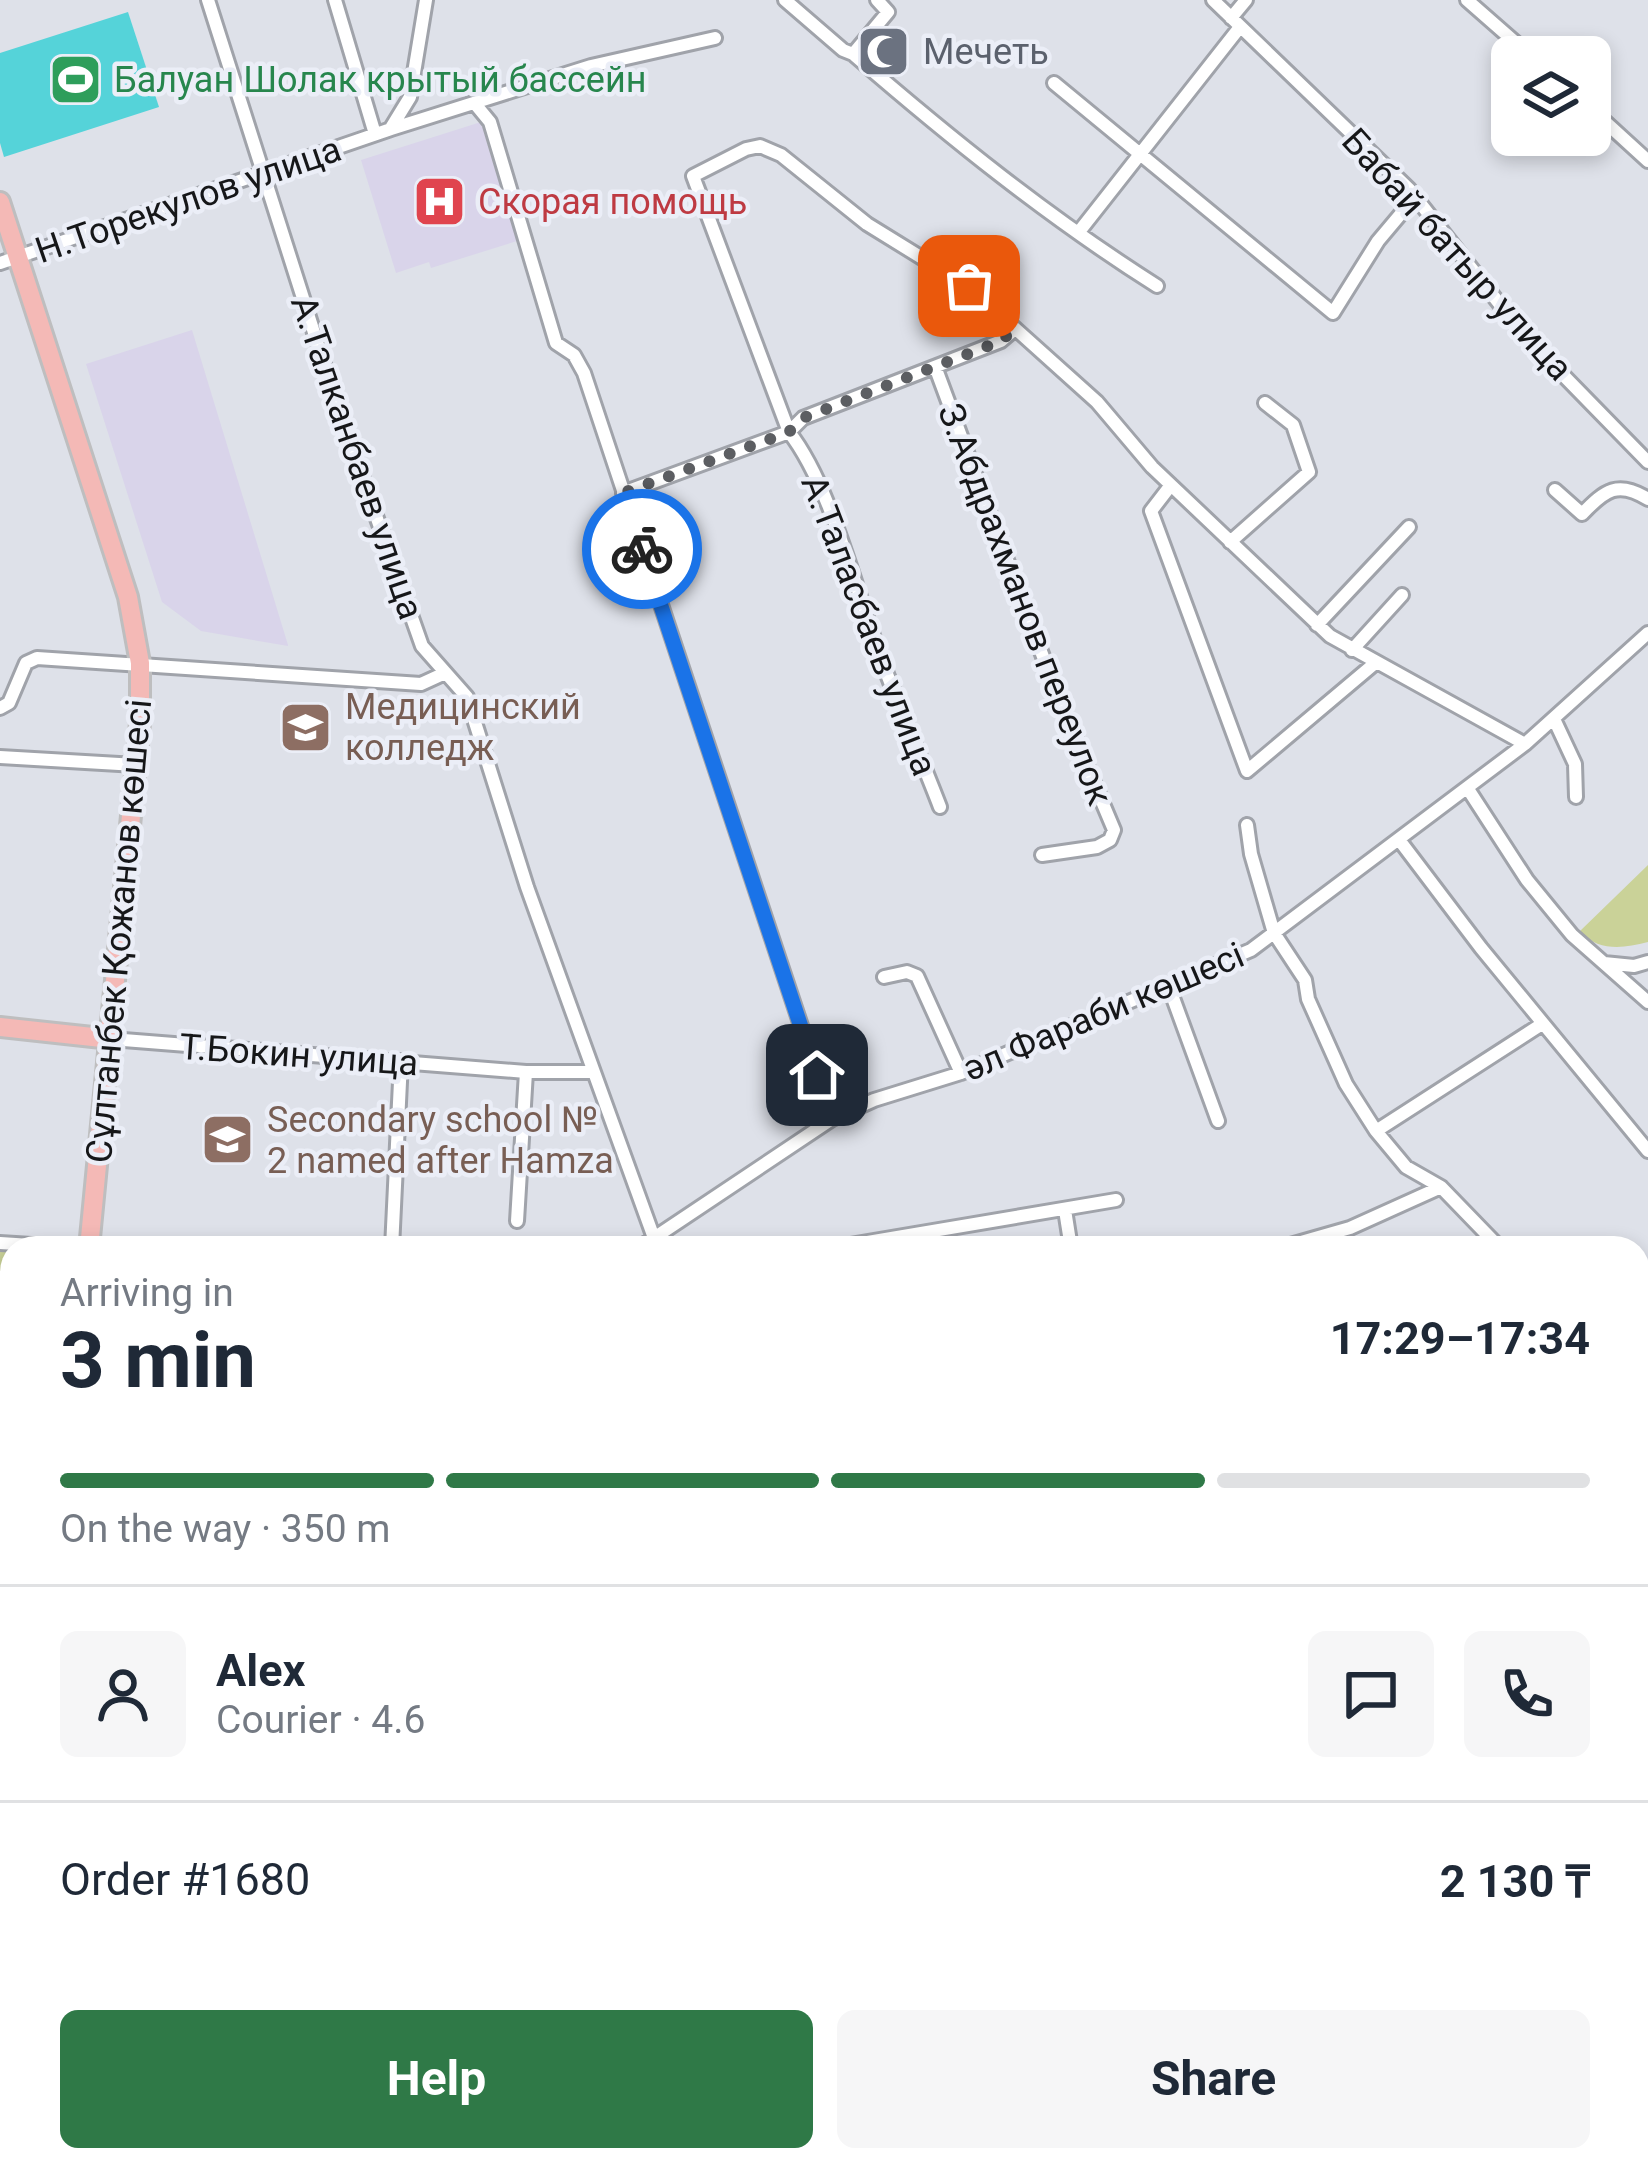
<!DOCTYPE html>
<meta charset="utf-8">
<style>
:root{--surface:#fff;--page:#f6f6f7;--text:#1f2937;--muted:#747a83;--line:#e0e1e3;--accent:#2f7947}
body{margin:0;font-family:Roboto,sans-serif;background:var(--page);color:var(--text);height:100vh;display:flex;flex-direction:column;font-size:45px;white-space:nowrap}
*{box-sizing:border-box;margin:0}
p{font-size:39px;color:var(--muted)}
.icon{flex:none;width:66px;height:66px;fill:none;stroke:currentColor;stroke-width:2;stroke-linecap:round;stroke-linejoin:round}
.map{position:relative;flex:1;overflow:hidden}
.side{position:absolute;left:0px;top:1236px;width:1650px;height:936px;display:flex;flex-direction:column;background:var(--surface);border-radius:36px 36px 0 0;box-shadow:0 6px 18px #0003}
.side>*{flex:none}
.tools{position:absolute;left:1491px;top:36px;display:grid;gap:24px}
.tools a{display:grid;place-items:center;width:120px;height:120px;border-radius:18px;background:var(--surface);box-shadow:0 6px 18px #0003;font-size:60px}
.pin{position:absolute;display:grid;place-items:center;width:102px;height:102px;color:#fff;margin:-51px;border-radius:24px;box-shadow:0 6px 18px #0006}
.courier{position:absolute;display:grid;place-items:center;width:120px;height:120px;margin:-60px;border:9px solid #1a73e8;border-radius:50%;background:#fff;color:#222;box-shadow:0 3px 15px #0007}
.overview em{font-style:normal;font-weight:700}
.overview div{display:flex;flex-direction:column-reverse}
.overview{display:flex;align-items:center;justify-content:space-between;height:204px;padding:0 60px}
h1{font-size:78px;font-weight:700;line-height:90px}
.bar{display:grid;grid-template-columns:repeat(4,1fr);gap:18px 12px;align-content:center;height:144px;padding:0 60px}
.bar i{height:15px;border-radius:9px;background:var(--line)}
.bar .on{background:var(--accent)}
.bar p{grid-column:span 4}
.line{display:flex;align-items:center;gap:30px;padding:0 60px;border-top:3px solid var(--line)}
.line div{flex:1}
.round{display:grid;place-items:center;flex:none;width:126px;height:126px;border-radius:18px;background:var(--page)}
.cta{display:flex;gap:24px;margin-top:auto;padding:24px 60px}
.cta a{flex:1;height:138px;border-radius:18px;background:var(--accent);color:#fff;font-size:48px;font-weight:700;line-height:138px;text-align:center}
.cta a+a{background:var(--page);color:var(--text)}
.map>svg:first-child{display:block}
</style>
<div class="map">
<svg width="1648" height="2172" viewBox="0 0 1648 2172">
<rect width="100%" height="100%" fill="#dee1e9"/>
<path fill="#d9d4ea" d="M 481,122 L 517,241 L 431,268 L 429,262 L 396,273 L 361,160 Z
M 192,330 L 288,645 L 288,646 L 201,631 L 162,602 L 86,364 Z"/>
<path fill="#cad298" d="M 1648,865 L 1648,942 C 1621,949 1600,951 1579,932 Z
M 0,1249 L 12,1250 L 6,1282 L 12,1283 L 12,1581 L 0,1584 Z
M 1638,2131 L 1648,2133 L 1648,2172 L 1129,2172 L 1099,2160 L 1638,2160 Z"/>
<path fill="#55d3d9" d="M 128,12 L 159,107 L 4,157 L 0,143 L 0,53 Z"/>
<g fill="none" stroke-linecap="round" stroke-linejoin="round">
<defs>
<path id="street" d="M 208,0 L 339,411 L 422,646 L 467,697 L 527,887 L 654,1238
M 335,0 L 375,134
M 785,0 L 843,50 L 853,54
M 877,0 L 888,12 L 853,54 C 950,138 1048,217 1157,286
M 1213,0 L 1409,189 L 1524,335 L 1648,462
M 1467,0 L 1532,57
M 1231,18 L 1246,0
M 1054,83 L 1333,313 L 1378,241 L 1415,197
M 476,105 L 490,122 L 556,343 L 574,355 L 584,373 L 832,1119
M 1590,108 L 1648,161
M 391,128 L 410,97 L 426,0
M 1078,233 L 1240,27
M 0,263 L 391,129 L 591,66 L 715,38
M 936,369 L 1058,697 L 1114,830 L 1110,840 L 1097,847 L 1042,855
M 1171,485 L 1151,511 L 1247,771 L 1374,664
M 1555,490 L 1582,514 C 1605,490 1618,480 1648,499
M 623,493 L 789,432 L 803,418 L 1001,341 L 1015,329
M 1230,542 L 1309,472 L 1293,425 L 1265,403
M 1317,625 L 1409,527
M 1352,650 L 1402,595
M 0,708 L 9,703 L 26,663 L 37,658 L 421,684 L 445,673
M 1554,719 L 1575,764 L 1576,797
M 0,757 L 136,765
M 1468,789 L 1527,880 L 1572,935 L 1648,1002
M 940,807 C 919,752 895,699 876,644 C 853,581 829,483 789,432 L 693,176 L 746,149 L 760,146 L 781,155 L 867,224 L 969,287 L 1097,402 L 1152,467 L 1330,636 L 1525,744
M 1247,825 L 1251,854 L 1274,933 L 1305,980 L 1308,999 L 1346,1084 L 1376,1131 L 1406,1167 L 1441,1187 L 1500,1248
M 1400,841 L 1481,948 L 1648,1151
M 1604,963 L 1634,966 L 1648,962
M 884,977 L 907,972 L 917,976 L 961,1073
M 1169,987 L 1218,1121
M 111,1039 L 526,1072 L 592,1072
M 1376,1131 L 1542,1024
M 1065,1210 L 1071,1248
M 517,1221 L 526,1072
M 0,1243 L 78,1248
M 392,1248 L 401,1061
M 639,1248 L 832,1119 L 874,1100 L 961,1073 L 1251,950 L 1525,744 L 1648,633
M 832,1248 L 1116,1200
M 1280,1248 L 1350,1228 L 1441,1187
M 1638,1289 L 1648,1281
M 1638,1400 L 1648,1410
M 1638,1535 L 1648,1536
M 0,1597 L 12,1599
M 1638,1750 L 1648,1752
M 1638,1858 L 1648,1859
M 1638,1981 L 1648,1989
M 0,2070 L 12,2071
M 1638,2089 L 1648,2072
M 1638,2108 L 1648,2112
M 740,2160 L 816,2172
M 343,2172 L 345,2160"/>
<path id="primary" d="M 0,202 L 128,597 L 140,663 L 140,723 L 89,1248
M 0,1027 L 111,1039
M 9,2172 L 12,2144"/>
</defs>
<use href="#street" stroke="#a0a3aa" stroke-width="18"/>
<use href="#primary" stroke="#bebebf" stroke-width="24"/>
<use href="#street" stroke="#fff" stroke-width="12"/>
<use href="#primary" stroke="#f4b9b6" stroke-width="18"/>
</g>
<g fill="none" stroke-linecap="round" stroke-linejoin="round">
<path stroke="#5c5e62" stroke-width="12" stroke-dasharray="0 21.6" d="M 642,549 L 623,493 L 789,432 L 803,418 L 1001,341 L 1015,328 L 969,286"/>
<path stroke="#1a73e8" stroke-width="15" d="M 642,549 L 817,1075"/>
</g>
<defs>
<symbol id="mosque-square" viewBox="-11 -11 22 22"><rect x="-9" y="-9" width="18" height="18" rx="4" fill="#6b7280" stroke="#ebeef7"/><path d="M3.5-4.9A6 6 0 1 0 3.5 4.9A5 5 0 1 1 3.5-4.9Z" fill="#fff"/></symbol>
<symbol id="stadium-square" viewBox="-11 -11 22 22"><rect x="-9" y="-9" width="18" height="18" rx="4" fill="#2e9e5b" stroke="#ebeef7"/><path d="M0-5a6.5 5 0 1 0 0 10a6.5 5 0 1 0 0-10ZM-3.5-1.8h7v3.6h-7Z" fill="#fff"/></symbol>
<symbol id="hospital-square" viewBox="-11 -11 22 22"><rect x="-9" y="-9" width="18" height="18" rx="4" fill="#e0444e" stroke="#ebeef7"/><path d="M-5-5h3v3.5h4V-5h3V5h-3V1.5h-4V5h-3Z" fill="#fff"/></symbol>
<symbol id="university-square" viewBox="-11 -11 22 22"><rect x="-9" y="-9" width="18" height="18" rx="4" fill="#8d6e63" stroke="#ebeef7"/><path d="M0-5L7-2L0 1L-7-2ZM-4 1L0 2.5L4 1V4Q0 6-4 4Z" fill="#fff"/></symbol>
<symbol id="school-square" viewBox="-11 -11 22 22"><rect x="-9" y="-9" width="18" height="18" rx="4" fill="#8d6e63" stroke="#ebeef7"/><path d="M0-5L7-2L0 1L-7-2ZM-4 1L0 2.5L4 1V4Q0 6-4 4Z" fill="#fff"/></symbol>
</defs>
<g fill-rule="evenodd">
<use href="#mosque-square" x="854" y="22" width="59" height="59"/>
<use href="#stadium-square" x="46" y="50" width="59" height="59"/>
<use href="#hospital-square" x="410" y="172" width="59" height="59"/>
<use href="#university-square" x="276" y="698" width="59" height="59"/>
<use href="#school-square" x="198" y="1110" width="59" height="59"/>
</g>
<g text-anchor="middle" stroke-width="9" stroke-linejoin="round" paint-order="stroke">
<g font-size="36" fill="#5b616d" stroke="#ebeef7" text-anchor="start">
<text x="923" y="64">Мечеть</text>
</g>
<g font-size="36" fill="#27864d" stroke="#ebeef7" text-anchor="start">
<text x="114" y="92">Балуан Шолак крытый бассейн</text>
</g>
<g font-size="36" fill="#161719" stroke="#ebeef7">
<text transform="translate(188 199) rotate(-19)" y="13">Н.Торекулов улица</text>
<text transform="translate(1458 254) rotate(48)" y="13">Бабай батыр улица</text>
<text transform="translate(358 457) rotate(71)" y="13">А.Талканбаев улица</text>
<text transform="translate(1026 604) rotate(69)" y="13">З.Абдрахманов переулок</text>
<text transform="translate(870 625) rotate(69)" y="13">А.Таласбаев улица</text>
<text transform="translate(118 931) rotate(-85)" y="13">Сұлтанбек Қожанов көшесі</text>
<text transform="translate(1103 1011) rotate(-23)" y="13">әл Фараби көшесі</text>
<text transform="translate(299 1054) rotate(4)" y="13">Т.Бокин улица</text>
</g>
<g font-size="36" fill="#be3a42" stroke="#ebeef7" text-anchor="start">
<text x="478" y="214">Скорая помощь</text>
</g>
<g font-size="36" fill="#785e54" stroke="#ebeef7" text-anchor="start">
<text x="345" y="719">Медицинский<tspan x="345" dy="41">колледж</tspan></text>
<text x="267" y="1132">Secondary school №<tspan x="267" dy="41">2 named after Hamza</tspan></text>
</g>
</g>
</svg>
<div class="tools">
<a><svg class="icon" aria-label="layers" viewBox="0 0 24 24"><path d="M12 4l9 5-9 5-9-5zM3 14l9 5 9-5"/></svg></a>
</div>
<div class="pin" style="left:969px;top:286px;background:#ea580c"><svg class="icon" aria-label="bag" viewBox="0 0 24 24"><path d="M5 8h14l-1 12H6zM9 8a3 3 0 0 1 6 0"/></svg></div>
<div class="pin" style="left:817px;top:1075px;background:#1f2937"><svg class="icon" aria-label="home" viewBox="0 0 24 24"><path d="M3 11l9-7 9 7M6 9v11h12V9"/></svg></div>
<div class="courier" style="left:642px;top:549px"><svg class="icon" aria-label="bike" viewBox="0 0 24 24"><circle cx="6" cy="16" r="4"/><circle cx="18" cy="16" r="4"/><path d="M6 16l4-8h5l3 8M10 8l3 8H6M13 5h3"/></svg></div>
<section class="side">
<div class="overview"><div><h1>3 min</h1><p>Arriving in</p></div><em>17:29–17:34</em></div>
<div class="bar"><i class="on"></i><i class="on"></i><i class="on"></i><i></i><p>On the way · 350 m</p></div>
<div class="line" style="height:216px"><a class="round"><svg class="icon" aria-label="person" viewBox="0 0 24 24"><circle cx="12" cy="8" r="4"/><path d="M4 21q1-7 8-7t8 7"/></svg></a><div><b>Alex</b><p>Courier · 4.6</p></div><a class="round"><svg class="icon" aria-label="chat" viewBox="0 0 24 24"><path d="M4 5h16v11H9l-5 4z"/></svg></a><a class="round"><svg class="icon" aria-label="phone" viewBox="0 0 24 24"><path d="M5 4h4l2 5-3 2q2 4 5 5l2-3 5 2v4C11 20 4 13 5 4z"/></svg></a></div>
<div class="line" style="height:156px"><div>Order #1680</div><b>2 130 ₸</b></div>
<div class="cta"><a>Help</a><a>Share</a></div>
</section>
</div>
